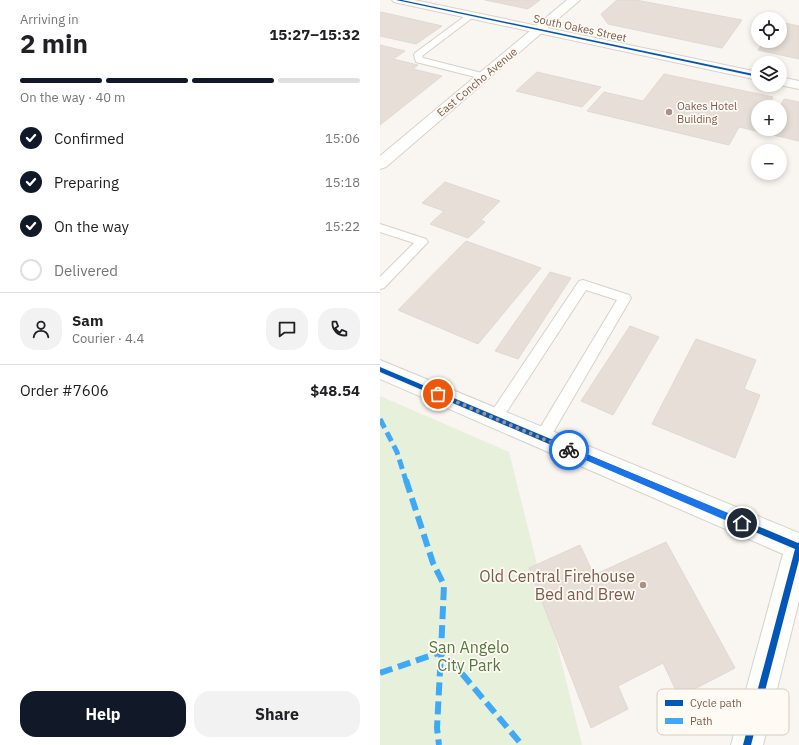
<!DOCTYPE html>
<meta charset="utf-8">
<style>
:root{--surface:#fff;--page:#f2f2f2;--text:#202124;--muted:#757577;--line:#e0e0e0;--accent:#111827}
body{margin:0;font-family:"IBM Plex Sans",sans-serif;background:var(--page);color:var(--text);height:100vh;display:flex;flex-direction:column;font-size:15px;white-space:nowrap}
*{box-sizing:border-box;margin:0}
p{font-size:13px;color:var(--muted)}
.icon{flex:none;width:22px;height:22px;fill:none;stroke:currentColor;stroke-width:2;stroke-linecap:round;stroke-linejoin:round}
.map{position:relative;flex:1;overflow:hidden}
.panel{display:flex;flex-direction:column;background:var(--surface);width:380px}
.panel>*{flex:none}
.buttons{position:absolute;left:371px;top:12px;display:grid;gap:8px}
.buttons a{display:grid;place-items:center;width:36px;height:36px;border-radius:50%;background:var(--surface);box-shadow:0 2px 6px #0003;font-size:20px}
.pin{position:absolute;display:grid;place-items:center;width:34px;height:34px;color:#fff;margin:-17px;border:2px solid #fff;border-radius:50%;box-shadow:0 1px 4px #0007}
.courier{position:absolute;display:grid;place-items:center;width:40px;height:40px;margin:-20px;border:3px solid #1a73e8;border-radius:50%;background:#fff;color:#222;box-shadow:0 1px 5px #0007}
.head em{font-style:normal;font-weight:800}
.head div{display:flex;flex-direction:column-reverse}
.head{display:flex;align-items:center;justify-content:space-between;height:68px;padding:0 20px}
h1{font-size:26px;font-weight:800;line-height:30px}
.bar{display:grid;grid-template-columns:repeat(4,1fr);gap:6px 4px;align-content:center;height:48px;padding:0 20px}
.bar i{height:5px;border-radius:3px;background:var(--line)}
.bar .current{background:var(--accent)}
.bar p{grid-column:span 4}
.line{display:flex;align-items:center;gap:10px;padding:0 20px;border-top:1px solid var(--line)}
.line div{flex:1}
.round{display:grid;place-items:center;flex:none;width:42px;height:42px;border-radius:16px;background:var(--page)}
ol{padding:0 20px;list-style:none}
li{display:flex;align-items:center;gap:12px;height:44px}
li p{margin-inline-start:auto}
li .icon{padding:4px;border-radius:50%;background:var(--accent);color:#fff;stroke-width:4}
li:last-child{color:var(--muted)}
li i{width:22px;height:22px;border:2px solid var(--line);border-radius:50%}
.primary-button{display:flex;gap:8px;margin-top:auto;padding:8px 20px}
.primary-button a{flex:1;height:46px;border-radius:16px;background:var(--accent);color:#fff;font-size:16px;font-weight:800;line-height:46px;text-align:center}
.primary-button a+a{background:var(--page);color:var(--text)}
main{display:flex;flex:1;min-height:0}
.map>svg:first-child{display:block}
</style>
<main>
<section class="panel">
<div class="head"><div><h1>2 min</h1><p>Arriving in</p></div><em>15:27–15:32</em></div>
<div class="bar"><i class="current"></i><i class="current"></i><i class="current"></i><i></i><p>On the way · 40 m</p></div>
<ol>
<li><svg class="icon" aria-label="check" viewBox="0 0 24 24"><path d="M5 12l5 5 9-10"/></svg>Confirmed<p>15:06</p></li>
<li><svg class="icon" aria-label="check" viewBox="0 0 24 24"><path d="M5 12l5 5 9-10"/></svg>Preparing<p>15:18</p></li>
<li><svg class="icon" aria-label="check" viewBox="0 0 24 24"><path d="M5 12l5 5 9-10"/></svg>On the way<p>15:22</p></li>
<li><i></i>Delivered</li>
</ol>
<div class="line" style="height:72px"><a class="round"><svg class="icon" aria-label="person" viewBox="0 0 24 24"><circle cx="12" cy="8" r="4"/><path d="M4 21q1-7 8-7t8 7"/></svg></a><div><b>Sam</b><p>Courier · 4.4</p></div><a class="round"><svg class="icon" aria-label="chat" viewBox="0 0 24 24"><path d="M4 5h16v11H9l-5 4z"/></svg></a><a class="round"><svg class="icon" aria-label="phone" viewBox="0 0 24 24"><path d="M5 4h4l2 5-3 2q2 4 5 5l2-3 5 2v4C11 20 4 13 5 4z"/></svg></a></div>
<div class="line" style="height:52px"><div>Order #7606</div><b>$48.54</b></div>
<div class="primary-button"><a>Help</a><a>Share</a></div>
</section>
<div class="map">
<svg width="419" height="745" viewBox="0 0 419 745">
<rect width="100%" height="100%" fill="#f9f5f0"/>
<path fill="#e7f0db" d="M 0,396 L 129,452 L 202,745 L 0,745 Z"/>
<path fill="#e6ded7" stroke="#e2d8d2" d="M 105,0 L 160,0 L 148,9 Z
M 237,0 L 256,0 L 362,20 L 342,48 L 228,24 L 221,14 Z
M 1,12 L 62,26 L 36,44 L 0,36 L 0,13 Z
M 400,22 L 419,26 L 419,59 L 378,50 L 384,41 L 400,41 Z
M 0,45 L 25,51 L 13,59 L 38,65 L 33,69 L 62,76 L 0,125 Z
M 157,72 L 221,87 L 202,107 L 136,91 Z
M 284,74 L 393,97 L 388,107 L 378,107 L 378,129 L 400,129 L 400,107 L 404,99 L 419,102 L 419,141 L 359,127 L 349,145 L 207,111 L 224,92 L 263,101 Z
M 65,182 L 120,201 L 101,220 L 105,222 L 88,238 L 50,224 L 64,211 L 42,203 Z
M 86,241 L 161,268 L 98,344 L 18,310 Z
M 170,272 L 191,278 L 138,359 L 115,351 Z
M 250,326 L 279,337 L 233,415 L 201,401 Z
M 316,339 L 376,360 L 364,389 L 380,395 L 355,458 L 272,424 Z
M 286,542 L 355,668 L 299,697 L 283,663 L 238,686 L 248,709 L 211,728 L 149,568 L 200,545 L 214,575 Z"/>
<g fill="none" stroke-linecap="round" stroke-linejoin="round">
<defs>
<path id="service" d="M 89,13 L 92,13 L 96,15 L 42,56 L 43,58 L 106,74 L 107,76 L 106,78 L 103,79 L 36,62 L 34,55 L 35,53 Z
M 0,224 L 46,239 L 48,242 L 4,288 L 0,289 L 0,277 L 34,243 L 0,232 Z
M 203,280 L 249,295 L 251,298 L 167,443 L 162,445 L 157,443 L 154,438 L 237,300 L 206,290 L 120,422 L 115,424 L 110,422 L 108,418 L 110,414 L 199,281 Z"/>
<path id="minor" d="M 12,0 L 34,0 L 378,72 L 378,80 L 18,3 L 14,2 Z
M 400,77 L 419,81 L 419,89 L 400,85 Z
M 0,360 L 419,533 L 419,601 L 383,745 L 351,745 L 403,554 L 0,379 Z"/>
<path id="tertiary" d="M 187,0 L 200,0 L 6,167 L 0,169 L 0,156 Z"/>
</defs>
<use href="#service" stroke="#d7d1cb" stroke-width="2"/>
<use href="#minor" stroke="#d7d1cb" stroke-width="2"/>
<use href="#tertiary" stroke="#d7d1cb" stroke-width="2"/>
<use href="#service" fill="#fefefd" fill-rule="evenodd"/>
<use href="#minor" fill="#fefefd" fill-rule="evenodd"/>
<use href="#tertiary" fill="#fefefd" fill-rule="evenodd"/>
<path stroke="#3fa9f5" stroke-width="5" stroke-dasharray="10 5" stroke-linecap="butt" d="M 0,419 L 17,452 L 26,481"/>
<path stroke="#3fa9f5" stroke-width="6" stroke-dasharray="13 6" stroke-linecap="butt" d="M 26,480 L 53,563 L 64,585 L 61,652 L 84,676 L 142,745
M 0,673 L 61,652 L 57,728 L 59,745"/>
<defs>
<path id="cycleway" d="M 16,0 L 22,0 L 378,75 L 378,77 Z
M 0,367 L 418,543 L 419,542 L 419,560 L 371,745 L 363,745 L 415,549 L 0,372 Z"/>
</defs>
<use href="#cycleway" stroke="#fffaf3" stroke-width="2"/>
<use href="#cycleway" fill="#0057b8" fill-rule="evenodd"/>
</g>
<path fill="#1a73e8" d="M 189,447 L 365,520 L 365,526 L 359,526 L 187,452 L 186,450 Z"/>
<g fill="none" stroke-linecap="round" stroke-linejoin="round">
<path stroke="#a69286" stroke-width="4" stroke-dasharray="0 7.2" d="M 58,394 L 189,450"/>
</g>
<g fill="#a69286" stroke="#fffaf3" stroke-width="1.5">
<circle cx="289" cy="112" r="4"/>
<circle cx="263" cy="585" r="4"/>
</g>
<g text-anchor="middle" stroke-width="3.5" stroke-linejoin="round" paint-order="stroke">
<g font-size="11" fill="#7a5c4d" stroke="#fffaf3">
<text transform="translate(200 28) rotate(12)" y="4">South Oakes Street</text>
<text transform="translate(97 82) rotate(-40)" y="4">East Concho Avenue</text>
</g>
<g font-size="11" fill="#7a5c4d" stroke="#fffaf3" text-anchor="start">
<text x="297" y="110">Oakes Hotel<tspan x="297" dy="13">Building</tspan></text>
</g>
<g font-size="16" fill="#7a5c4d" stroke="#fffaf3" text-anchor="end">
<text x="255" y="582">Old Central Firehouse<tspan x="255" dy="18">Bed and Brew</tspan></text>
</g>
<g font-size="16" fill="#537a41" stroke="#fffaf3">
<text x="89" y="653">San Angelo<tspan x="89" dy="18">City Park</tspan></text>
</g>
</g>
<rect x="277" y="689" width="132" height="46" rx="6" fill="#fffaf3" stroke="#d7cbc1" stroke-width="1"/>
<rect x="285" y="700" width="18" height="6" fill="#0057b8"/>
<rect x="285" y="718" width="18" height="6" fill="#3fa9f5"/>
<g font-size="11" fill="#7a5c4d">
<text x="310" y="707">Cycle path</text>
<text x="310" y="725">Path</text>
</g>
</svg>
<div class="buttons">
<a><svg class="icon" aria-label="locate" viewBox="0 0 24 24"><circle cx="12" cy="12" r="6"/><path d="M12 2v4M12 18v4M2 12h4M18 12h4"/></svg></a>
<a><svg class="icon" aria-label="layers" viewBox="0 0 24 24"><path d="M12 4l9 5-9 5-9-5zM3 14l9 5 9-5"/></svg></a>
<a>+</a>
<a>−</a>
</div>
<div class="pin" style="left:58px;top:394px;background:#ea580c"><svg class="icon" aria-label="bag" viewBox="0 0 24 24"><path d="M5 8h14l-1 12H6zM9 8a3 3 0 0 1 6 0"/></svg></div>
<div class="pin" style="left:362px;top:523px;background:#1f2937"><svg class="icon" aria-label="home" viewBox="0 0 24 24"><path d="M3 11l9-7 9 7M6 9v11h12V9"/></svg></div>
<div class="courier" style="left:189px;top:450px"><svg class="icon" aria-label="bike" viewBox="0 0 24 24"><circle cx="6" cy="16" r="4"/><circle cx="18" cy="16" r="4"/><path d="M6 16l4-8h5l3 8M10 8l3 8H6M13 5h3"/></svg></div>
</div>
</main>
